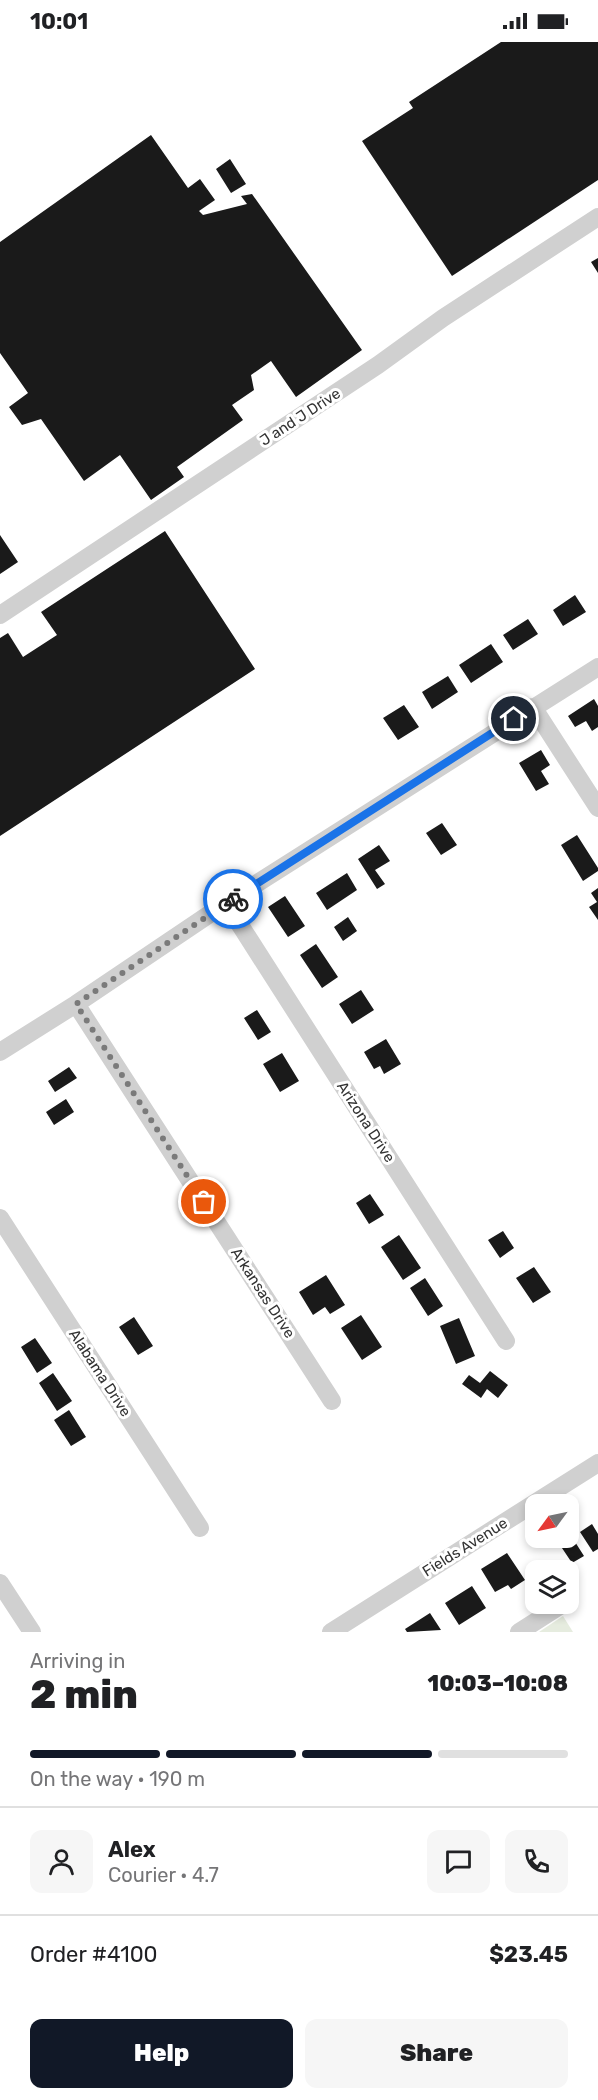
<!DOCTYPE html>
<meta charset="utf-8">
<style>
:root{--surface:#fff;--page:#f6f6f6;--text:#202124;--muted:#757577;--line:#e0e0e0;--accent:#111827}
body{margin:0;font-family:Rubik,sans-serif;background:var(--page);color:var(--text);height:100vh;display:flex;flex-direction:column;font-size:22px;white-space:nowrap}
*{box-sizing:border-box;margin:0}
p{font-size:20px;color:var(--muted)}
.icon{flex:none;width:33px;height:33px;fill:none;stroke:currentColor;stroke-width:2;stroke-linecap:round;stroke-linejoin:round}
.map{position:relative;height:1590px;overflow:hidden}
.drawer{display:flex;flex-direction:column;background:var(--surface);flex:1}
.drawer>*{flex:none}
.needle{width:39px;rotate:237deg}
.tools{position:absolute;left:525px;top:1452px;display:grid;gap:12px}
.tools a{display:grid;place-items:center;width:54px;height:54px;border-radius:12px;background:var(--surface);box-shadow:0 3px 9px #0003;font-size:30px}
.pin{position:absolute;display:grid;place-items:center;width:51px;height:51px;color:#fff;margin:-26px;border:3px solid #fff;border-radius:50%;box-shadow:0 2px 6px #0007}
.courier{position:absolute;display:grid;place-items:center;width:60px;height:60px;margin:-30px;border:4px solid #1a73e8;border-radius:50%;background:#fff;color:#222;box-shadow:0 2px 8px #0007}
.headline em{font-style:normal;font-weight:800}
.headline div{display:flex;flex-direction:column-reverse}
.headline{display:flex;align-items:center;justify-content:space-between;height:102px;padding:0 30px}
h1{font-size:39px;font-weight:800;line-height:45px}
.bar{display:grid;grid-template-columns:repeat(4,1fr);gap:9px 6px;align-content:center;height:72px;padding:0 30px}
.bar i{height:8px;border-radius:4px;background:var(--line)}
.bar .selected{background:var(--accent)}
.bar p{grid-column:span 4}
.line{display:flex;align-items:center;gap:15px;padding:0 30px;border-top:2px solid var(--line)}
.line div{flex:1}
.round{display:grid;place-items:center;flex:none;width:63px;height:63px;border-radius:12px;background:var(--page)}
.button{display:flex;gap:12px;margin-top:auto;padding:12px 30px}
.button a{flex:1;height:69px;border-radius:12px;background:var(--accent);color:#fff;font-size:24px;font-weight:800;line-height:69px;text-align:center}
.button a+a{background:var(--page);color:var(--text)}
.status{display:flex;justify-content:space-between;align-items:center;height:42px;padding:0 30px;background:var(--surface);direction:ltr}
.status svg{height:16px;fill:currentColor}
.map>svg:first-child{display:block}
</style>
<div class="status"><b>10:01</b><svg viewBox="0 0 49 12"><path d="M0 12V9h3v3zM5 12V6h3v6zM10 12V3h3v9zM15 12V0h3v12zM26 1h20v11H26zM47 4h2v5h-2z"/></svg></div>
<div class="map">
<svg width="598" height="1590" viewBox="0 0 598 1590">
<rect width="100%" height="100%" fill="#fff"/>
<path fill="#e6ecdf" d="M 563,1574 L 573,1590 L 539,1590 Z"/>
<path fill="#1a1a1a" d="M 501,0 L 598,0 L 598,138 L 452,234 L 362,99 L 413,66 L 409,60 Z
M 151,93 L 188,146 L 200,137 L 215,158 L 199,169 L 203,173 L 247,162 L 241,154 L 252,152 L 362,308 L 296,355 L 271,319 L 251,333 L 254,348 L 232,363 L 243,378 L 177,425 L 184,435 L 151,458 L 120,413 L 84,439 L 41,377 L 22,383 L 9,365 L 28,351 L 0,311 L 0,200 Z
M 230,117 L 246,142 L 231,151 L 216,127 Z
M 598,216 L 598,231 L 591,220 Z
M 165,489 L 255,627 L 0,794 L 0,596 L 8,591 L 23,615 L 57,593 L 41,570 Z
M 0,493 L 18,520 L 0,532 Z
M 575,553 L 586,570 L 563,584 L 553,568 Z
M 528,577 L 538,592 L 513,608 L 503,593 Z
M 491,602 L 503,620 L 471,641 L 459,623 Z
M 448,634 L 458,650 L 432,667 L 422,650 Z
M 594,657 L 598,664 L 598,685 L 592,689 L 586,679 L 575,685 L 568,674 Z
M 404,663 L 419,685 L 398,698 L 383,676 Z
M 541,708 L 550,723 L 541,729 L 549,742 L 536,749 L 519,721 Z
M 442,781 L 457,803 L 441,813 L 426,791 Z
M 577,793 L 598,826 L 598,829 L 583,839 L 561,803 Z
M 379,803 L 390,819 L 375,828 L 385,842 L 377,847 L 358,817 Z
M 347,831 L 357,848 L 327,868 L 316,851 Z
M 598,846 L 598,878 L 589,865 L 597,860 L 591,851 Z
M 285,854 L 305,884 L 288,895 L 268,865 Z
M 348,875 L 357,889 L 343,899 L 334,885 Z
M 316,902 L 338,935 L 322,946 L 300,913 Z
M 361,948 L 374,968 L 352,982 L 339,962 Z
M 257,968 L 271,990 L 258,998 L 244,976 Z
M 386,997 L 401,1022 L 384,1032 L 380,1024 L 374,1027 L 364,1010 Z
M 282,1011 L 299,1039 L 280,1050 L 263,1022 Z
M 69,1025 L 77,1036 L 55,1050 L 48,1039 Z
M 66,1057 L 74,1070 L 54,1083 L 46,1070 Z
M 370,1152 L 384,1173 L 369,1182 L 356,1161 Z
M 503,1189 L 514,1206 L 500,1216 L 488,1198 Z
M 399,1193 L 421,1226 L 403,1238 L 381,1205 Z
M 534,1225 L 551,1250 L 533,1261 L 516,1236 Z
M 326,1233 L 345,1263 L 330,1272 L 325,1265 L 313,1273 L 299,1250 Z
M 425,1236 L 443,1264 L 428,1274 L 410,1246 Z
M 361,1273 L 382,1305 L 362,1318 L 341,1286 Z
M 134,1275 L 153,1304 L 138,1313 L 119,1285 Z
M 459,1276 L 475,1314 L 456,1322 L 440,1284 Z
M 35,1296 L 52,1321 L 37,1331 L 21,1305 Z
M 490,1329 L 508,1343 L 498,1356 L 487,1347 L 481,1356 L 462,1342 L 469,1333 L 480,1341 Z
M 53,1331 L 72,1359 L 57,1369 L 39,1341 Z
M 69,1368 L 86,1395 L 71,1404 L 54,1378 Z
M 592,1482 L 598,1492 L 598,1507 L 593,1510 L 580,1490 Z
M 570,1492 L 584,1514 L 572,1521 L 558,1500 L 568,1496 Z
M 507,1511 L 525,1538 L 511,1547 L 508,1543 L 495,1550 L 481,1527 Z
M 472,1544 L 486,1566 L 459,1583 L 445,1561 Z
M 430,1571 L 441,1588 L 407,1590 L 405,1587 Z"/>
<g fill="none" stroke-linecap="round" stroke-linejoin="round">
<path stroke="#d0d0d0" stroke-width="18" d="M 0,573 L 378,323 L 443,276 L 598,175
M 533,665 L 598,766
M 226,861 L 506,1299
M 76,962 L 332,1359
M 0,1010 L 76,962 L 226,861 L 598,625
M 0,1176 L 200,1486
M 0,1541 L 32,1590
M 331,1590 L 598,1421
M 519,1590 L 563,1562"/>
</g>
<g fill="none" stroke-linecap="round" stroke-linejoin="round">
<path stroke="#7a7a7a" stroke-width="6" stroke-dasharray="0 10.8" d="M 204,1160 L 76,962 L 233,857"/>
<path stroke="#1a73e8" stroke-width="8" d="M 233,857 L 514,677"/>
</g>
<g text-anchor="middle" stroke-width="6" stroke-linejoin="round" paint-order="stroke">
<g font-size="15" fill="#333" stroke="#fff">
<text transform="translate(300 375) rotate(-33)" y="5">J and J Drive</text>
<text transform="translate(366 1080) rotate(57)" y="5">Arizona Drive</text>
<text transform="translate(263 1251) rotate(57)" y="5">Arkansas Drive</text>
<text transform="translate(100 1331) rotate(57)" y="5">Alabama Drive</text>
<text transform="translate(465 1505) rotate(-32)" y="5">Fields Avenue</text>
</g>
</g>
</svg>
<div class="tools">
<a><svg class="needle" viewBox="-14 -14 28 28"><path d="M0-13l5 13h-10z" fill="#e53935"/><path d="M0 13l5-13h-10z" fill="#757577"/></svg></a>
<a><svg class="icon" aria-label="layers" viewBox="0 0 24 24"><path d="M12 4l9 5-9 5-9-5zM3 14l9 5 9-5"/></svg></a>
</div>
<div class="pin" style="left:204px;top:1160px;background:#ea580c"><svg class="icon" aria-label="bag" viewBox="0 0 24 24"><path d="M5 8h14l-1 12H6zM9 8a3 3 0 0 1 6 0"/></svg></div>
<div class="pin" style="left:514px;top:677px;background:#1f2937"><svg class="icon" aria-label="home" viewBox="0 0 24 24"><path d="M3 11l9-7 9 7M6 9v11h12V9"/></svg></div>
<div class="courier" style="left:233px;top:857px"><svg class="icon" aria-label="bike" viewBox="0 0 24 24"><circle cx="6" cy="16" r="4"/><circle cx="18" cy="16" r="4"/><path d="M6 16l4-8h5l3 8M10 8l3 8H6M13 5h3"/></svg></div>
</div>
<section class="drawer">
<div class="headline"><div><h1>2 min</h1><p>Arriving in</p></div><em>10:03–10:08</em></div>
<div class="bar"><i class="selected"></i><i class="selected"></i><i class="selected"></i><i></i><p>On the way · 190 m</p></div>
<div class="line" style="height:108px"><a class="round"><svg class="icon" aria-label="person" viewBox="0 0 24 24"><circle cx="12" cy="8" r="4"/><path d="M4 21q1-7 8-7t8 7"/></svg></a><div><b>Alex</b><p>Courier · 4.7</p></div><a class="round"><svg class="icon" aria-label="chat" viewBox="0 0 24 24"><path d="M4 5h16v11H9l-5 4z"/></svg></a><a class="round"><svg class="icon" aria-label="phone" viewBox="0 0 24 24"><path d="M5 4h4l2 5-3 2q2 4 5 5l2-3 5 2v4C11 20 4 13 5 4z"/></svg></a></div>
<div class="line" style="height:78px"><div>Order #4100</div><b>$23.45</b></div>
<div class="button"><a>Help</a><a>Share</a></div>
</section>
